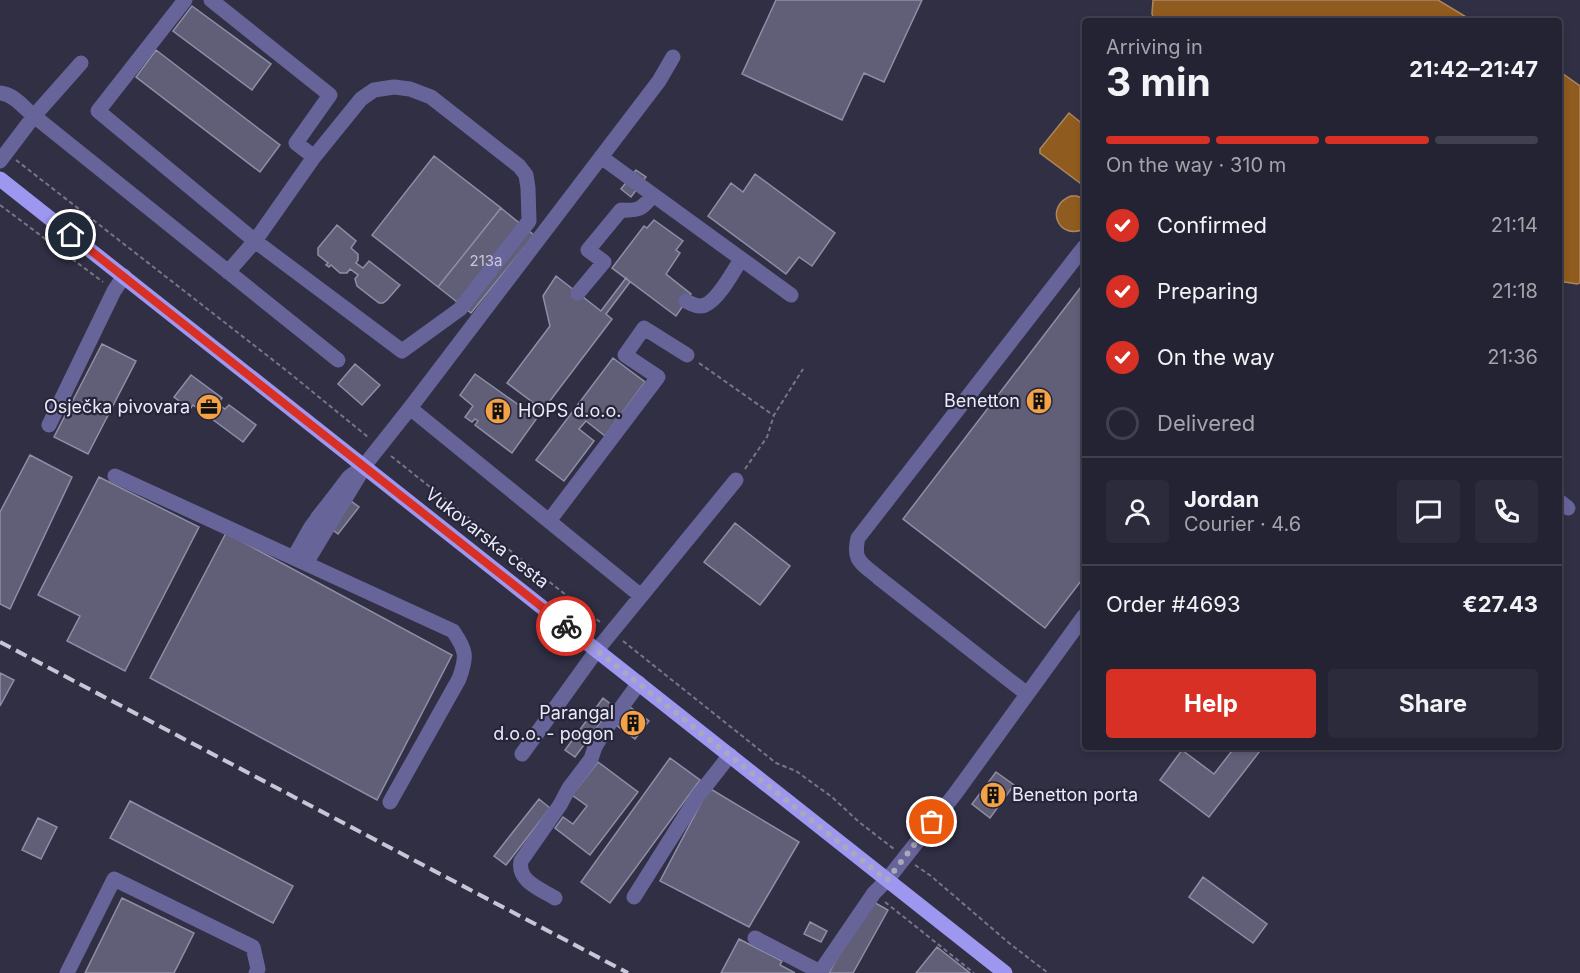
<!DOCTYPE html>
<meta charset="utf-8">
<style>
:root{--surface:#242333;--page:#2c2b3b;--text:#f1f3f6;--muted:#a3a4ac;--line:#41404e;--accent:#d93025}
body{margin:0;font-family:Inter,sans-serif;background:var(--page);color:var(--text);height:100vh;display:flex;flex-direction:column;font-size:22px;white-space:nowrap}
*{box-sizing:border-box;margin:0}
p{font-size:20px;color:var(--muted)}
.icon{flex:none;width:33px;height:33px;fill:none;stroke:currentColor;stroke-width:2;stroke-linecap:round;stroke-linejoin:round}
.map{position:relative;flex:1;overflow:hidden}
.side{position:absolute;left:1082px;top:18px;width:480px;height:732px;display:flex;flex-direction:column;background:var(--surface);border-radius:6px;box-shadow:0 3px 9px #0003,0 0 0 2px var(--line)}
.side>*{flex:none}
.pin{position:absolute;display:grid;place-items:center;width:51px;height:51px;color:#fff;margin:-26px;border:3px solid #fff;border-radius:50%;box-shadow:0 2px 6px #0007}
.courier{position:absolute;display:grid;place-items:center;width:60px;height:60px;margin:-30px;border:4px solid #d93025;border-radius:50%;background:#fff;color:#222;box-shadow:0 2px 8px #0007}
.head em{font-style:normal;font-weight:700}
.head div{display:flex;flex-direction:column-reverse}
.head{display:flex;align-items:center;justify-content:space-between;height:102px;padding:0 24px}
h1{font-size:39px;font-weight:700;line-height:45px}
.bar{display:grid;grid-template-columns:repeat(4,1fr);gap:9px 6px;align-content:center;height:72px;padding:0 24px}
.bar i{height:8px;border-radius:4px;background:var(--line)}
.bar .active{background:var(--accent)}
.bar p{grid-column:span 4}
.line{display:flex;align-items:center;gap:15px;padding:0 24px;border-top:2px solid var(--line)}
.line div{flex:1}
.round{display:grid;place-items:center;flex:none;width:63px;height:63px;border-radius:6px;background:var(--page)}
ol{padding:0 24px;list-style:none}
li{display:flex;align-items:center;gap:18px;height:66px}
li p{margin-inline-start:auto}
li .icon{padding:6px;border-radius:50%;background:var(--accent);color:#fff;stroke-width:4}
li:last-child{color:var(--muted)}
li i{width:33px;height:33px;border:3px solid var(--line);border-radius:50%}
.action{display:flex;gap:12px;margin-top:auto;padding:12px 24px}
.action a{flex:1;height:69px;border-radius:6px;background:var(--accent);color:#fff;font-size:24px;font-weight:700;line-height:69px;text-align:center}
.action a+a{background:var(--page);color:var(--text)}
.map>svg:first-child{display:block}
</style>
<div class="map">
<svg width="1580" height="973" viewBox="0 0 1580 973">
<rect width="100%" height="100%" fill="#302f44"/>
<path fill="#905b1e" stroke="#ab865f" stroke-width="1.5" d="M 1153,0 L 1438,0 L 1473,21 L 1155,21 L 1152,14 Z
M 1559,71 L 1580,86 L 1580,283 L 1577,284 L 1559,281 Z
M 1069,113 L 1084,125 L 1084,186 L 1040,153 L 1040,149 Z
M 1071,196 L 1077,196 L 1084,199 L 1084,229 C 1058,241 1044,206 1071,196 Z"/>
<path fill="#605f77" stroke="#8f8ea8" stroke-width="1.5" d="M 776,0 L 922,0 L 884,82 L 864,73 L 842,120 L 742,74 Z
M 192,6 L 271,64 L 252,90 L 173,31 Z
M 156,50 L 280,145 L 260,172 L 136,77 Z
M 434,156 L 501,208 L 438,287 L 372,235 Z
M 636,170 L 646,177 L 631,197 L 621,189 Z
M 755,174 L 835,233 L 812,266 L 799,257 L 786,274 L 708,216 L 731,183 L 743,192 Z
M 501,208 L 534,235 L 471,313 L 438,287 Z
M 654,220 L 683,241 L 676,250 L 680,253 L 666,274 L 691,294 L 676,316 L 612,268 L 644,226 L 647,228 Z
M 337,225 L 356,241 L 351,248 L 358,254 L 358,260 L 356,263 L 363,268 L 369,261 L 400,285 L 387,300 L 383,303 L 379,303 L 357,286 L 355,279 L 358,275 L 350,269 L 347,273 L 340,273 L 331,265 L 329,267 L 326,265 L 328,263 L 318,255 L 318,248 Z
M 556,276 L 601,311 L 626,278 L 630,282 L 606,314 L 612,319 L 543,410 L 507,383 L 550,326 L 543,296 Z
M 1084,283 L 1084,577 L 1045,628 L 903,519 Z
M 102,344 L 136,361 L 88,454 L 54,437 Z
M 613,358 L 645,382 L 605,436 L 586,421 L 579,429 L 594,441 L 564,481 L 536,460 Z
M 355,364 L 380,385 L 362,405 L 338,384 Z
M 475,374 L 537,418 L 512,453 L 475,425 L 478,421 L 475,419 L 472,422 L 465,417 L 473,406 L 460,395 Z
M 191,375 L 222,398 L 218,404 L 225,409 L 229,405 L 256,425 L 243,442 L 193,405 L 190,409 L 174,397 Z
M 30,455 L 72,477 L 10,609 L 0,604 L 0,512 Z
M 99,477 L 199,527 L 125,671 L 67,641 L 80,616 L 38,595 Z
M 333,488 L 359,507 L 338,534 L 312,514 Z
M 735,523 L 790,566 L 760,605 L 704,562 Z
M 226,533 L 452,655 L 377,800 L 150,678 Z
M 0,673 L 14,680 L 0,706 Z
M 603,698 L 613,706 L 575,757 L 565,750 Z
M 630,707 L 649,721 L 635,739 L 616,725 Z
M 1235,747 L 1263,747 L 1209,817 L 1160,780 L 1182,750 L 1214,774 Z
M 670,758 L 700,780 L 610,903 L 581,882 Z
M 598,762 L 638,792 L 590,855 L 555,828 L 563,817 L 573,824 L 587,806 L 572,795 Z
M 996,772 L 1014,785 L 990,818 L 972,804 Z
M 709,788 L 799,842 L 749,927 L 660,881 Z
M 539,799 L 550,808 L 506,865 L 494,856 Z
M 130,801 L 293,886 L 273,923 L 110,838 Z
M 38,818 L 57,827 L 41,859 L 22,850 Z
M 1203,877 L 1267,924 L 1253,943 L 1189,897 Z
M 122,898 L 194,933 L 174,973 L 85,973 Z
M 870,900 L 888,910 L 853,973 L 829,973 Z
M 810,922 L 827,931 L 821,942 L 804,934 Z
M 739,939 L 782,961 L 780,965 L 795,973 L 721,973 Z
M 937,947 L 970,973 L 916,973 Z"/>
<g fill="none" stroke-linecap="round" stroke-linejoin="round">
<path stroke="#767688" stroke-width="2" stroke-dasharray="4.5 3" stroke-linecap="butt" d="M 16,160 L 287,371 L 368,437
M 0,205 L 103,282
M 699,363 L 773,415
M 391,456 L 600,622
M 745,469 L 767,437 L 774,415 L 803,369
M 623,641 L 776,763 L 796,771 L 832,797 L 859,822 L 894,849
M 915,865 L 931,876 L 1009,943 L 1048,973
M 885,902 L 974,973"/>
<path stroke="#67649a" stroke-width="15" d="M 185,0 L 98,111 L 255,241 L 228,272
M 211,0 L 330,95 L 296,143 L 314,157
M 394,87 L 410,89 L 431,97 L 519,166 L 526,175 L 528,188 L 529,221 L 460,309 L 402,351 L 255,241 L 314,157 L 361,99 L 374,90 Z
M 0,93 C 14,94 24,108 34,116 L 338,360
M 601,157 L 791,295
M 0,161 L 34,116 L 81,63
M 578,293 L 604,262 L 588,250 L 621,210 C 639,211 642,209 653,195
M 686,301 C 692,304 698,308 705,305 C 718,300 733,272 741,259
M 410,408 L 641,596
M 49,425 L 114,291 L 124,276
M 115,476 L 453,631 C 467,651 467,657 459,679 L 390,802
M 1558,500 L 1568,508
M 549,521 L 658,377 L 625,355 L 644,328 L 687,355
M 294,557 L 311,527 L 349,477 L 364,466 L 410,408 L 659,81 L 673,57
M 306,563 L 360,474
M 1027,694 L 879,578 C 863,564 852,562 858,538 L 1084,247
M 522,754 L 597,650 L 736,480
M 634,897 L 697,797 L 730,755
M 555,898 C 540,889 517,881 521,861 L 560,805 L 569,788 L 591,759 L 595,747 L 605,730 L 639,683
M 755,938 L 820,972 L 874,893 L 887,880 L 955,794 L 1084,616
M 67,973 L 114,879 L 253,947 L 258,969 L 256,973"/>
<path stroke="#9e97f0" stroke-width="15" d="M 0,179 L 1005,973"/>
<path stroke="#c6c6d5" stroke-width="4" stroke-dasharray="12 6" stroke-linecap="butt" d="M 0,642 L 628,973"/>
</g>
<g fill="none" stroke-linecap="round" stroke-linejoin="round">
<path stroke="#a9a9b9" stroke-width="6" stroke-dasharray="0 10.8" d="M 566,626 L 887,880 L 932,822"/>
<path stroke="#d93025" stroke-width="8" d="M 71,235 L 566,626"/>
</g>
<defs>
<symbol id="building-disc" viewBox="-11 -11 22 22"><circle r="9.5" fill="#f5a246" stroke="#26253a"/><path d="M-4-6H4V6H1V3H-1V6H-4ZM-2.5-4.3h1.7v1.8h-1.7ZM.8-4.3h1.7v1.8H.8ZM-2.5-1h1.7V.8h-1.7ZM.8-1h1.7V.8H.8Z" fill="#111"/></symbol>
<symbol id="office-disc" viewBox="-11 -11 22 22"><circle r="9.5" fill="#f5a246" stroke="#26253a"/><path d="M-6-3h4V-5.5h4V-3h4V5H-6ZM-1-4.5V-3h2v-1.5ZM-6 0V1H6V0Z" fill="#111"/></symbol>
</defs>
<g fill-rule="evenodd">
<use href="#building-disc" x="1024" y="386" width="30" height="30"/>
<use href="#office-disc" x="194" y="392" width="30" height="30"/>
<use href="#building-disc" x="483" y="396" width="30" height="30"/>
<use href="#building-disc" x="618" y="708" width="30" height="30"/>
<use href="#building-disc" x="978" y="780" width="30" height="30"/>
</g>
<g text-anchor="middle" stroke-width="4.5" stroke-linejoin="round" paint-order="stroke">
<g font-size="15" fill="#c8c7d8">
<text x="486" y="266">213a</text>
</g>
<g font-size="18" fill="#eaeaf8" stroke="#26253a" text-anchor="end">
<text x="1020" y="407">Benetton</text>
<text x="190" y="413">Osječka pivovara</text>
<text x="518" y="417" text-anchor="start">HOPS d.o.o.</text>
<text x="614" y="719">Parangal<tspan x="614" dy="21">d.o.o. - pogon</tspan></text>
<text x="1012" y="801" text-anchor="start">Benetton porta</text>
</g>
<g font-size="18" fill="#eaeaf8" stroke="#26253a">
<text transform="translate(487 538) rotate(38)" y="6">Vukovarska cesta</text>
</g>
</g>
</svg>
<div class="pin" style="left:932px;top:822px;background:#ea580c"><svg class="icon" aria-label="bag" viewBox="0 0 24 24"><path d="M5 8h14l-1 12H6zM9 8a3 3 0 0 1 6 0"/></svg></div>
<div class="pin" style="left:71px;top:235px;background:#1f2937"><svg class="icon" aria-label="home" viewBox="0 0 24 24"><path d="M3 11l9-7 9 7M6 9v11h12V9"/></svg></div>
<div class="courier" style="left:566px;top:626px"><svg class="icon" aria-label="bike" viewBox="0 0 24 24"><circle cx="6" cy="16" r="4"/><circle cx="18" cy="16" r="4"/><path d="M6 16l4-8h5l3 8M10 8l3 8H6M13 5h3"/></svg></div>
<section class="side">
<div class="head"><div><h1>3 min</h1><p>Arriving in</p></div><em>21:42–21:47</em></div>
<div class="bar"><i class="active"></i><i class="active"></i><i class="active"></i><i></i><p>On the way · 310 m</p></div>
<ol>
<li><svg class="icon" aria-label="check" viewBox="0 0 24 24"><path d="M5 12l5 5 9-10"/></svg>Confirmed<p>21:14</p></li>
<li><svg class="icon" aria-label="check" viewBox="0 0 24 24"><path d="M5 12l5 5 9-10"/></svg>Preparing<p>21:18</p></li>
<li><svg class="icon" aria-label="check" viewBox="0 0 24 24"><path d="M5 12l5 5 9-10"/></svg>On the way<p>21:36</p></li>
<li><i></i>Delivered</li>
</ol>
<div class="line" style="height:108px"><a class="round"><svg class="icon" aria-label="person" viewBox="0 0 24 24"><circle cx="12" cy="8" r="4"/><path d="M4 21q1-7 8-7t8 7"/></svg></a><div><b>Jordan</b><p>Courier · 4.6</p></div><a class="round"><svg class="icon" aria-label="chat" viewBox="0 0 24 24"><path d="M4 5h16v11H9l-5 4z"/></svg></a><a class="round"><svg class="icon" aria-label="phone" viewBox="0 0 24 24"><path d="M5 4h4l2 5-3 2q2 4 5 5l2-3 5 2v4C11 20 4 13 5 4z"/></svg></a></div>
<div class="line" style="height:78px"><div>Order #4693</div><b>€27.43</b></div>
<div class="action"><a>Help</a><a>Share</a></div>
</section>
</div>
